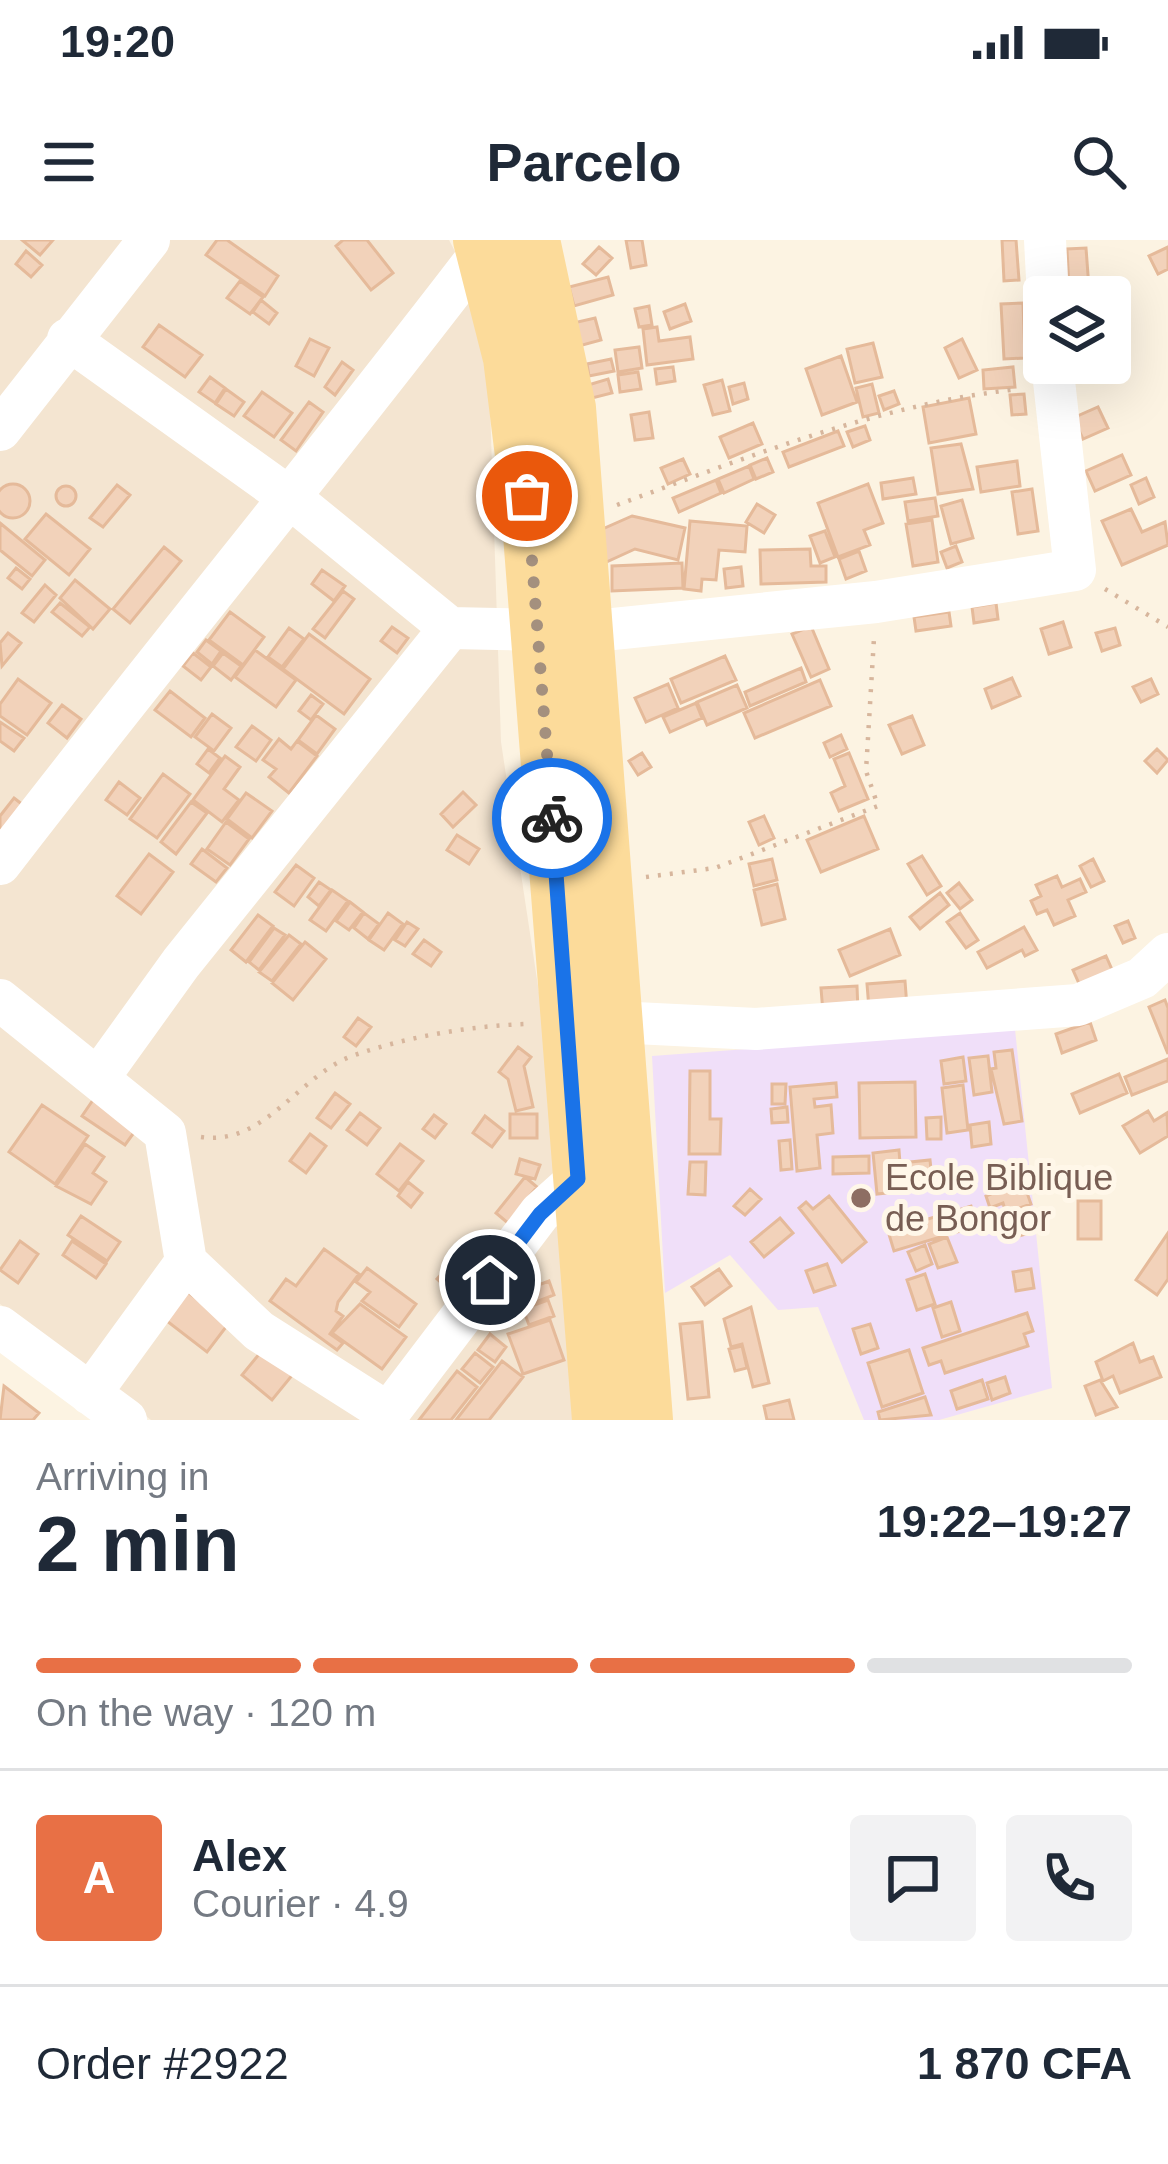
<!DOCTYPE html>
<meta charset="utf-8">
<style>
:root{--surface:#fff;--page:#f2f2f3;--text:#1f2937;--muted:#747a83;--line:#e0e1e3;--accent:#e87045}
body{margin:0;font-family:Helvetica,sans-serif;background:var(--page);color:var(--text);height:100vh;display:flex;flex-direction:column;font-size:45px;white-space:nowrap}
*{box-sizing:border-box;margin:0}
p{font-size:39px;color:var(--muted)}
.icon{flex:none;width:66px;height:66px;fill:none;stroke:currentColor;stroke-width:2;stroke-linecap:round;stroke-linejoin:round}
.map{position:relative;height:1180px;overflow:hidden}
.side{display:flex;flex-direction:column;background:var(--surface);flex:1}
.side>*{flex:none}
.controls{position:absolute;left:1023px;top:36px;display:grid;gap:24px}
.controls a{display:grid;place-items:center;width:108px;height:108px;border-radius:12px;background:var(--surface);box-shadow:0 12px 48px #0002;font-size:60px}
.pin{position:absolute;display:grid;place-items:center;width:102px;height:102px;color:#fff;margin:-51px;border:6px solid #fff;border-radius:50%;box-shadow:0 3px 12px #0007}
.courier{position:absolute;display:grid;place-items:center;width:120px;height:120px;margin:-60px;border:9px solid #1a73e8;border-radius:50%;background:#fff;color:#222;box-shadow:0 3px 15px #0007}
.summary em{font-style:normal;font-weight:600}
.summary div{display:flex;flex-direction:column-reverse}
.summary{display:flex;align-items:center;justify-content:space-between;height:204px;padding:0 36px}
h1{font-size:78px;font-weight:600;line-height:90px}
.bar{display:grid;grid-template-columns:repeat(4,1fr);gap:18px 12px;align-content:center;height:144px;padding:0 36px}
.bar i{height:15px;border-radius:9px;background:var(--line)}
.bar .on{background:var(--accent)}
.bar p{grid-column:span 4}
.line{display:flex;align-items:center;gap:30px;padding:0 36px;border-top:3px solid var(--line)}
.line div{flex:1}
.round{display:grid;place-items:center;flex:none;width:126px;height:126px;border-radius:12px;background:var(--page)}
.status{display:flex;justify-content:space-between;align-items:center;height:84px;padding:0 60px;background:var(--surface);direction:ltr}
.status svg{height:33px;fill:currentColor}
header{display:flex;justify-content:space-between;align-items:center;height:156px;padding:0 36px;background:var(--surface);font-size:54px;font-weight:600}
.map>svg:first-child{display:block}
</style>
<div class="status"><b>19:20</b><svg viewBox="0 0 49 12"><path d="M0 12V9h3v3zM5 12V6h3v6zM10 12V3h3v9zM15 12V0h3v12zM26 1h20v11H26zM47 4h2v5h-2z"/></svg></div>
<header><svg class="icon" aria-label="menu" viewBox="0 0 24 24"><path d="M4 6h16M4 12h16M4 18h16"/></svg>Parcelo<svg class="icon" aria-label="search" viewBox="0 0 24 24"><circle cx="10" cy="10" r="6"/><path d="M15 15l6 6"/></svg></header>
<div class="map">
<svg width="1168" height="1180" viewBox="0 0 1168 1180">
<rect width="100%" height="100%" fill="#fcf3e2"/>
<path fill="#f4e5d1" d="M 0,0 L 449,0 L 487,73 L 501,502 L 565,924 L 595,1180 L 151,1180 L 0,1064 Z"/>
<path fill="#f0dff9" d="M 1015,789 L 1052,1148 L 939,1180 L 864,1180 L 818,1067 L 778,1070 L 730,1015 L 665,1053 L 652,816 Z"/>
<path fill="#f2d2ba" stroke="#e5ba9a" stroke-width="3" d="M 22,0 L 53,0 L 40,15 Z
M 217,0 L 227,0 L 278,36 L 265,56 L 206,15 Z
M 343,0 L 367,0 L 393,33 L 371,50 L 336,6 Z
M 626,0 L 642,0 L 646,25 L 631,28 Z
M 1002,0 L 1016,0 L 1019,40 L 1004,41 Z
M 599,7 L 612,18 L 596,35 L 583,24 Z
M 1168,7 L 1168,29 L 1158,34 L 1149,16 Z
M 1086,8 L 1089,48 L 1069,49 L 1067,9 Z
M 26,11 L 42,25 L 31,37 L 16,24 Z
M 608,37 L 613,55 L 574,66 L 569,47 Z
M 240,41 L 263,57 L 250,74 L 227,58 Z
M 261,60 L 277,73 L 269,84 L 253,72 Z
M 1023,63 L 1025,118 L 1004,119 L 1001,64 Z
M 685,64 L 691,81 L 670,89 L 664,72 Z
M 649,66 L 652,85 L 639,87 L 635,69 Z
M 595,78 L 601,100 L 579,106 L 573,83 Z
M 159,85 L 202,115 L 185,137 L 143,107 Z
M 657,87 L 659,101 L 690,97 L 693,119 L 647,125 L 643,89 Z
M 310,99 L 329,108 L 314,136 L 296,126 Z
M 962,99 L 977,130 L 959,138 L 945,108 Z
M 873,103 L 882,137 L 855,143 L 847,109 Z
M 639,107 L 642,128 L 618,132 L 615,110 Z
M 841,116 L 857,162 L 822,175 L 806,129 Z
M 611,119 L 614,131 L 589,136 L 587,124 Z
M 342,122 L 353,130 L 335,155 L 325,147 Z
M 673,127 L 675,141 L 657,144 L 655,129 Z
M 1013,127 L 1015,147 L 984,149 L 983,130 Z
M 638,132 L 641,149 L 620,152 L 618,135 Z
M 210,137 L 225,148 L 215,163 L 199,152 Z
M 608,139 L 612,153 L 592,158 L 588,145 Z
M 722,140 L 730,171 L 713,175 L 704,145 Z
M 744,143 L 748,159 L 733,164 L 729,147 Z
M 872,144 L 879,173 L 863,177 L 856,148 Z
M 226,149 L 244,162 L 234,176 L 216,164 Z
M 894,151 L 899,164 L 884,170 L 879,156 Z
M 262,152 L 292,173 L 274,197 L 244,176 Z
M 1024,154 L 1026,174 L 1012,175 L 1010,155 Z
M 969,158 L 976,194 L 929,203 L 923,167 Z
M 309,162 L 323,172 L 296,211 L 281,200 Z
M 1098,167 L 1108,188 L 1083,199 L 1073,178 Z
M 649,172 L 653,198 L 635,200 L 631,175 Z
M 753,183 L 762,204 L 729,218 L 720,197 Z
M 865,186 L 870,200 L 853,207 L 847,192 Z
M 838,191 L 844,206 L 789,227 L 783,212 Z
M 961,204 L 973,249 L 938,254 L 931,208 Z
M 1122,215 L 1131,235 L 1095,251 L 1086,231 Z
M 767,218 L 773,232 L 756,239 L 750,225 Z
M 683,219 L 690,234 L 668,244 L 661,228 Z
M 1017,221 L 1020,246 L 981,252 L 977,227 Z
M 749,226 L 754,239 L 724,253 L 718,239 Z
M 913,238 L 916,254 L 883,259 L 881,243 Z
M 1146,238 L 1154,257 L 1139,264 L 1131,245 Z
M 716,240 L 721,253 L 679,272 L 673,258 Z
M 868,244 L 883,283 L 864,290 L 870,305 L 838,317 L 818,263 Z
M-4 261a17 17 0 1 1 34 0a17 17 0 1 1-34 0Z
M 117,245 L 130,255 L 103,287 L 90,278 Z
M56 256a10 10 0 1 1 20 0a10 10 0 1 1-20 0Z
M 1032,249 L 1038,291 L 1018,294 L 1012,252 Z
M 935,258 L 938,276 L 908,281 L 905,262 Z
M 962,260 L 973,298 L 951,304 L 941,266 Z
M 757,264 L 775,275 L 764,293 L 746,282 Z
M 1131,269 L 1142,292 L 1165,282 L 1168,305 L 1122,325 L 1102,281 Z
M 46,274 L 90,309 L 69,335 L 25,299 Z
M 632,276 L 685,288 L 678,320 L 635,309 L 602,324 L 589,295 Z
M 932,280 L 938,322 L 913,326 L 906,284 Z
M 690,281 L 747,286 L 745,312 L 719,310 L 716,340 L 702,339 L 701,351 L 684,349 Z
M 0,283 L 45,320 L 32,336 L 0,310 Z
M 825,291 L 835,317 L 820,323 L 810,296 Z
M 956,306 L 962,322 L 947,328 L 941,312 Z
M 164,307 L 181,321 L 130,383 L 113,369 Z
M 810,309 L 811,326 L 826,326 L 826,342 L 761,344 L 760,310 Z
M 859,311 L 866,331 L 846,339 L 839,319 Z
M 682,323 L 683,348 L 612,351 L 612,326 Z
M 741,327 L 743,346 L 726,348 L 724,329 Z
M 16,328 L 30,339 L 22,349 L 8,338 Z
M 322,330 L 345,346 L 334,361 L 312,344 Z
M 75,340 L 110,369 L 93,389 L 60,358 Z
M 45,345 L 56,355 L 34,382 L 22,373 Z
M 343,351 L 354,359 L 325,398 L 313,389 Z
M 60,363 L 90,387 L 82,396 L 52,372 Z
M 996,363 L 998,379 L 974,383 L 972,367 Z
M 230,372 L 264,397 L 243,425 L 209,400 Z
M 949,372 L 951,386 L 916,391 L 914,377 Z
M 1063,382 L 1071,407 L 1049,414 L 1041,389 Z
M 811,386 L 829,429 L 811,437 L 792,394 Z
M 392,387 L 408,398 L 397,413 L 381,401 Z
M 289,388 L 304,399 L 282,427 L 268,417 Z
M 1115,388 L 1120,405 L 1102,411 L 1096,393 Z
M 8,393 L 21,403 L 2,426 L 0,403 Z
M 309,394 L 370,439 L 344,474 L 283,429 Z
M 206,400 L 221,411 L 212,424 L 197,412 Z
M 255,410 L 296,440 L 276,467 L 235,437 Z
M 193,413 L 211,427 L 201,440 L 183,426 Z
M 223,413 L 241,426 L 231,440 L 213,426 Z
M 725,416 L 736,440 L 681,463 L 671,439 Z
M 801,428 L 806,442 L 750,466 L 745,452 Z
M 1012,438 L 1020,456 L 992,468 L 985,449 Z
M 18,439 L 51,463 L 27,495 L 0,476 L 0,464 Z
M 1151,439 L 1158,454 L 1141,462 L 1133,447 Z
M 820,440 L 831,466 L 755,498 L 744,473 Z
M 668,444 L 678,468 L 646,482 L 635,458 Z
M 737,445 L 747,468 L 707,485 L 697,462 Z
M 170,451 L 205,478 L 191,497 L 155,470 Z
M 311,455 L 323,464 L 311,480 L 299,471 Z
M 696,463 L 702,478 L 670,492 L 663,477 Z
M 62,465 L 81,479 L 67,498 L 48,483 Z
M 212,474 L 231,488 L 214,511 L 195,497 Z
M 316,475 L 335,489 L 317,514 L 298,500 Z
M 912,476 L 924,505 L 902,514 L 889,485 Z
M 0,482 L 24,498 L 14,511 L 0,501 Z
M 252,486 L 271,500 L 256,521 L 236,507 Z
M 841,495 L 847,509 L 830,517 L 824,503 Z
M 279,499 L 291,509 L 297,501 L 317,516 L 289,553 L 269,537 L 276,529 L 263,520 Z
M 208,509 L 220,518 L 209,533 L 197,524 Z
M 1157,509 L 1168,520 L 1157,533 L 1145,521 Z
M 642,513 L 651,527 L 638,535 L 629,521 Z
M 849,513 L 868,559 L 839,571 L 831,553 L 845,546 L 834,519 Z
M 225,516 L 240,527 L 224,549 L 239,560 L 222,582 L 193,560 Z
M 163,534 L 190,554 L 157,598 L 130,579 Z
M 119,542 L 140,558 L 127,575 L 106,560 Z
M 463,552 L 476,565 L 453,587 L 441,574 Z
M 246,553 L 272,571 L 252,598 L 227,579 Z
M 14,558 L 27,568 L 0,604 L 0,576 Z
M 191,562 L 207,573 L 176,614 L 161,602 Z
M 764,576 L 774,598 L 759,605 L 749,582 Z
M 864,576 L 878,609 L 821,632 L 807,600 Z
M 226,582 L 249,599 L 230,625 L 207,609 Z
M 457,595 L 479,609 L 469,624 L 447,610 Z
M 202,609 L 227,628 L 216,642 L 191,624 Z
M 149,614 L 173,632 L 141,674 L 117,656 Z
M 922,616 L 941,646 L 927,655 L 908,624 Z
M 772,619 L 777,640 L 754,646 L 749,624 Z
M 1093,619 L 1104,641 L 1091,647 L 1080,626 Z
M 296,625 L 314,638 L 294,666 L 275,652 Z
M 1057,636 L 1062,647 L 1080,639 L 1086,652 L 1068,660 L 1075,676 L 1054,685 L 1047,670 L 1037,674 L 1031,661 L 1041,656 L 1036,645 Z
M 319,642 L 331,650 L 319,666 L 308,657 Z
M 959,643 L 972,660 L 960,669 L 947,653 Z
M 777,644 L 785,679 L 762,685 L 754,650 Z
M 332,650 L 348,661 L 326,691 L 310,680 Z
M 940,653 L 949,665 L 920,689 L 910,677 Z
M 350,662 L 363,672 L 349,690 L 336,681 Z
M 364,673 L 379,684 L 368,699 L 354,688 Z
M 388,673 L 403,684 L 384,710 L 369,700 Z
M 960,673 L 978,700 L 966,708 L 947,682 Z
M 258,675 L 273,686 L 246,722 L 231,710 Z
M 1128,681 L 1135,698 L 1123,703 L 1115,686 Z
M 407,682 L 418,689 L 405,706 L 395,700 Z
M 1024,687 L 1037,710 L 1025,716 L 1022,710 L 987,728 L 978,712 Z
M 274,688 L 285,695 L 259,730 L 249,722 Z
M 890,689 L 900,715 L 850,736 L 839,710 Z
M 289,695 L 301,704 L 272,741 L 259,732 Z
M 424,700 L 441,712 L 431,726 L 413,714 Z
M 305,702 L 326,719 L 293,760 L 272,743 Z
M 1106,716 L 1114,734 L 1081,748 L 1073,730 Z
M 905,741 L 907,767 L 869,769 L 867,744 Z
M 857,746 L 858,771 L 823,773 L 821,748 Z
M 1165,760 L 1168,768 L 1168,814 L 1149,767 Z
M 358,778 L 371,787 L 356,806 L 344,797 Z
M 1090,782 L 1096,800 L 1062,813 L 1056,794 Z
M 518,807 L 531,817 L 524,826 L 533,867 L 516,871 L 508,839 L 499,832 Z
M 1012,810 L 1022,881 L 1004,884 L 991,829 L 996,828 L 994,812 Z
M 988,816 L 992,852 L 974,855 L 969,818 Z
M 963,817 L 966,841 L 944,844 L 941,821 Z
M 1168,819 L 1168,841 L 1132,855 L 1125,837 Z
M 690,831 L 710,831 L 710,879 L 721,879 L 720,914 L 689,914 Z
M 1119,834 L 1127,853 L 1080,873 L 1072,854 Z
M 915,842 L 916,897 L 860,898 L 859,843 Z
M 836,843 L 837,857 L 814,859 L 815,867 L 831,865 L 833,893 L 817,895 L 820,928 L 797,931 L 790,847 Z
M 772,844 L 786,844 L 785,864 L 772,864 Z
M 963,845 L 968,890 L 947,893 L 942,848 Z
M 335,853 L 350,864 L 331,888 L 317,878 Z
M 95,857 L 138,887 L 125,905 L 82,876 Z
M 42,865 L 88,896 L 55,944 L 9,912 Z
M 787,867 L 788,882 L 772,883 L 771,869 Z
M 1148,871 L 1154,881 L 1167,873 L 1168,896 L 1140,913 L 1123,886 Z
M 360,873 L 380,888 L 367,905 L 347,890 Z
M 510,874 L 537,874 L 537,898 L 510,898 Z
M 434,875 L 446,884 L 435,898 L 423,889 Z
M 485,876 L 504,891 L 492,907 L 473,893 Z
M 941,877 L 941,899 L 927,899 L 926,878 Z
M 989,882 L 991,904 L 972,907 L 970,885 Z
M 310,894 L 326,906 L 306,933 L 290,921 Z
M 790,900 L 792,929 L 781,930 L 779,901 Z
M 85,904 L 104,917 L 93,933 L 106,942 L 91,964 L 56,946 Z
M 400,904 L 423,921 L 399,951 L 377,934 Z
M 899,910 L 900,923 L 930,920 L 933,948 L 877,954 L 873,913 Z
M 869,916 L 869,933 L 833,934 L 833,917 Z
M 520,919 L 540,925 L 535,939 L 516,934 Z
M 690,922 L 706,922 L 705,955 L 688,954 Z
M 1019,930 L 1031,964 L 1006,973 L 1003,963 L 990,968 L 986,956 L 998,951 L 994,939 Z
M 525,937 L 537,947 L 508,983 L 496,973 Z
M 408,942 L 422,953 L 411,967 L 398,956 Z
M 750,949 L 761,959 L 745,975 L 734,966 Z
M 829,956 L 866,1002 L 842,1022 L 799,968 L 806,962 L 813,969 Z
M 1078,961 L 1101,961 L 1101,999 L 1078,999 Z
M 971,966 L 977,986 L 894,1011 L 888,991 Z
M 81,976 L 120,1002 L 107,1021 L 68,995 Z
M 1025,977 L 1029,993 L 1012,998 L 1008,981 Z
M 780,978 L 793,993 L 764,1017 L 751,1002 Z
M 1168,993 L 1168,1039 L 1157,1055 L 1136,1040 Z
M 947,997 L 957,1022 L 938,1028 L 929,1004 Z
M 20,1001 L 38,1014 L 18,1043 L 0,1030 Z
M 72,1001 L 106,1024 L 96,1038 L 63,1015 Z
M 925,1005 L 932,1024 L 916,1031 L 908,1012 Z
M 465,1008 L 476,1018 L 448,1049 L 437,1039 Z
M 324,1009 L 359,1034 L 338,1062 L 336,1071 L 343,1076 L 330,1094 L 343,1103 L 337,1110 L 270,1061 L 286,1039 L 296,1046 Z
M 827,1024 L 835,1045 L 814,1052 L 806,1031 Z
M 367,1028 L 416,1064 L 399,1087 L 362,1061 L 370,1052 L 356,1042 Z
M 719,1029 L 731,1046 L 705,1065 L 692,1047 Z
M 1031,1029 L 1034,1048 L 1016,1051 L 1013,1032 Z
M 925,1034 L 935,1064 L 917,1070 L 907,1040 Z
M 549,1041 L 554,1055 L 523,1067 L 517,1053 Z
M 185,1050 L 229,1083 L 207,1112 L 163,1078 Z
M 548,1060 L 554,1076 L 529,1085 L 523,1069 Z
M 951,1062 L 960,1091 L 942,1097 L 933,1068 Z
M 360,1064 L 406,1097 L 382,1129 L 332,1093 Z
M 751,1067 L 769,1143 L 753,1147 L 742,1104 L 731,1107 L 724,1079 Z
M 1027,1073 L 1033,1091 L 1024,1094 L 1028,1106 L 945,1133 L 941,1121 L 929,1125 L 923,1108 Z
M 550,1080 L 564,1120 L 523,1134 L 508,1094 Z
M 702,1082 L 709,1157 L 688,1159 L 680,1084 Z
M 870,1084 L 878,1108 L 861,1114 L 853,1089 Z
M 490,1094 L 506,1107 L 495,1122 L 478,1110 Z
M 1133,1103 L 1140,1122 L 1153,1117 L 1161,1137 L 1120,1153 L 1113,1136 L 1103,1141 L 1096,1122 Z
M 742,1106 L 747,1128 L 735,1131 L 729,1109 Z
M 264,1108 L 294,1133 L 272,1160 L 242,1135 Z
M 909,1110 L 923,1153 L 882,1167 L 868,1123 Z
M 475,1113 L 493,1127 L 480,1143 L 462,1129 Z
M 502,1121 L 523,1137 L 489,1180 L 456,1180 Z
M 457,1131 L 477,1147 L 451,1180 L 419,1180 Z
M 1005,1137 L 1010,1153 L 992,1160 L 987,1143 Z
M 982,1140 L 988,1159 L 957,1169 L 951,1151 Z
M 1100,1140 L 1117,1167 L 1096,1175 L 1085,1146 Z
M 4,1146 L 39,1173 L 33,1180 L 0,1180 Z
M 925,1157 L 931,1175 L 880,1180 L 878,1172 Z
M 789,1160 L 794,1180 L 767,1180 L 764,1166 Z"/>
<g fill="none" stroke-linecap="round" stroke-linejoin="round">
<path stroke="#d7b69d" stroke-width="4.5" stroke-dasharray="3 9" stroke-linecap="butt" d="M 617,265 C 748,217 880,164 1019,149
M 1105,349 L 1168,387
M 646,637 L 715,628 L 878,566 L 866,531 L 874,398
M 201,897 C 265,906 298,836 352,816 C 406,797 468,786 526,784"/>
<path stroke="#fff" stroke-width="42" d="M 1045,0 L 1048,57
M 68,99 L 293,260 L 450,388 L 538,390
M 0,190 L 149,0
M 584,392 L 876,362 L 1075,330 L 1052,123
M 0,624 C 159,417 325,217 483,10
M 0,760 L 165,893 L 186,1022 L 259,1091 L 388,1173
M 615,782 L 756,789 L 1078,765 L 1142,738 L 1168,714
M 99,837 L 181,723 L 450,388
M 0,1087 L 126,1180
M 90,1154 L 186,1022
M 383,1180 L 540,973 L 578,939"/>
<path stroke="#fcdb9a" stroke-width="54" d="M 480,0 L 510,118 L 527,256 L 599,1180
M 533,0 L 569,168 L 646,1180"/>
</g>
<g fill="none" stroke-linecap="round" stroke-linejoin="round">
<path stroke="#a4907e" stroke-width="12" stroke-dasharray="0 21.6" d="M 527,256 L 552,578"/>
<path stroke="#1a73e8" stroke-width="15" d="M 490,1040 L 540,974 L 578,939 L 552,578"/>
</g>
<circle fill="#8d6e63" stroke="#fff7e9" stroke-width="4.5" cx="861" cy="958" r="12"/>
<g text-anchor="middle" stroke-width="10" stroke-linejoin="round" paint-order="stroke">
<g font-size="36" fill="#785e54" stroke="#fff7e9" text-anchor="start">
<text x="885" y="950">Ecole Biblique<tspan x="885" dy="41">de Bongor</tspan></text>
</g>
</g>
</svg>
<div class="controls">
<a><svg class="icon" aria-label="layers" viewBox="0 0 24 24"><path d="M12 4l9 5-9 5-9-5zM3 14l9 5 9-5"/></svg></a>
</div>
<div class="pin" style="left:527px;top:256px;background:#ea580c"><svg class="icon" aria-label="bag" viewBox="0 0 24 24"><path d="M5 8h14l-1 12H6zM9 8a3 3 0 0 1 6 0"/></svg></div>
<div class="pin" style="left:490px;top:1040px;background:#1f2937"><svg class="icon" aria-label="home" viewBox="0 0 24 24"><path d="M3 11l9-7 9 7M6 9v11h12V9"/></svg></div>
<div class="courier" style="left:552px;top:578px"><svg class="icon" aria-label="bike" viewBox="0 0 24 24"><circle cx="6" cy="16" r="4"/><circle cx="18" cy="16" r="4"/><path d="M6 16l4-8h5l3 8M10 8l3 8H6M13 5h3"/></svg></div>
</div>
<section class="side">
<div class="summary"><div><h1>2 min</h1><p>Arriving in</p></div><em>19:22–19:27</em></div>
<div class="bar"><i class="on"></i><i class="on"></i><i class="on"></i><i></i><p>On the way · 120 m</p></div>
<div class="line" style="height:216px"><b class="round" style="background:var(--accent);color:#fff">A</b><div><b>Alex</b><p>Courier · 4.9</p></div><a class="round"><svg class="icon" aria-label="chat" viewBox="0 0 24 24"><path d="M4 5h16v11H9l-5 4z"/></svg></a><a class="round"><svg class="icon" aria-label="phone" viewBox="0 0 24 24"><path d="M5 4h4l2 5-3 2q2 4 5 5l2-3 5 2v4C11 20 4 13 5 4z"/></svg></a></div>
<div class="line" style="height:156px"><div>Order #2922</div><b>1 870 CFA</b></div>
</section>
